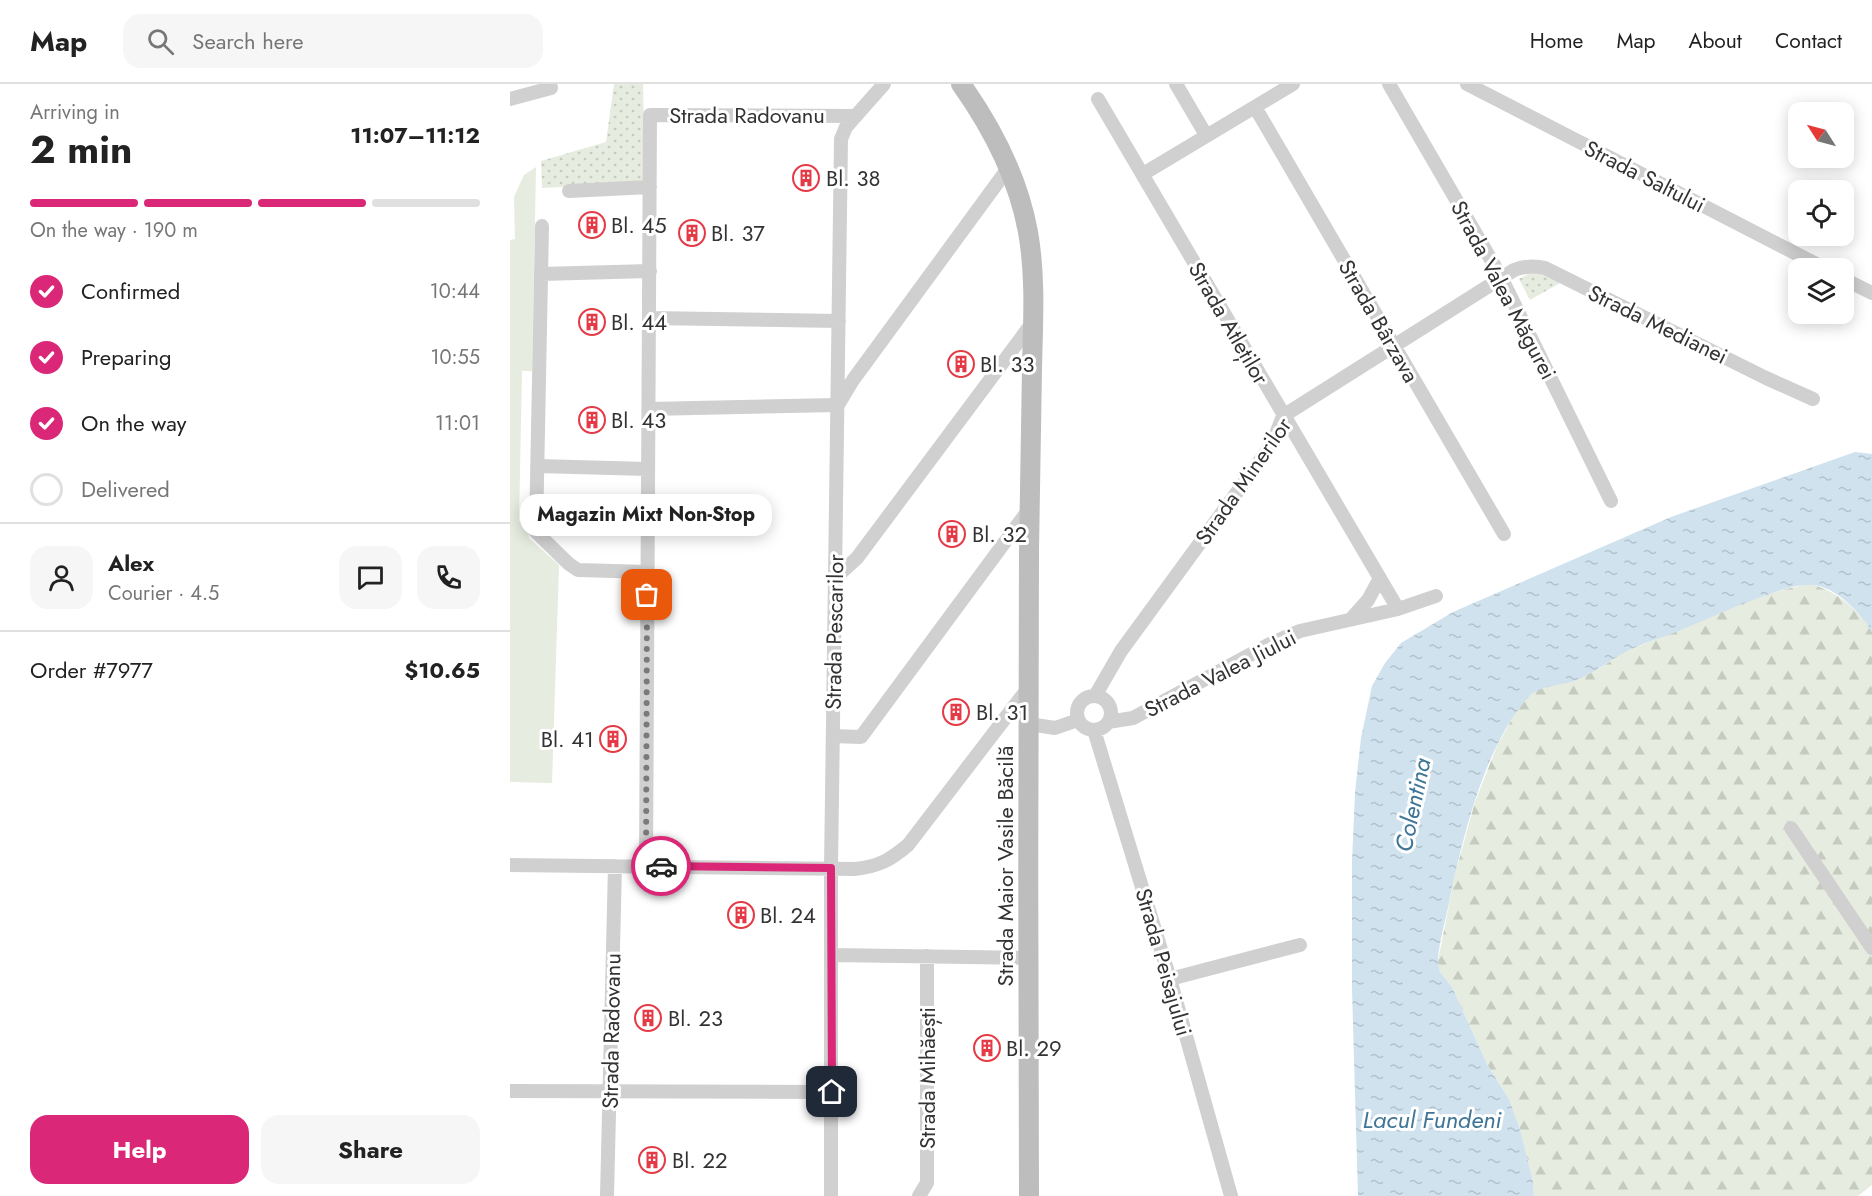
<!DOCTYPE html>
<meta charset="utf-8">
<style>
:root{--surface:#fff;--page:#f6f6f6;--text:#222;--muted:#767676;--line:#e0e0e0;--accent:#db2777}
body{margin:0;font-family:Jost,sans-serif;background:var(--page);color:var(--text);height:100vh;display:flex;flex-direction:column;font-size:22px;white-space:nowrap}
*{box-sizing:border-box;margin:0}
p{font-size:20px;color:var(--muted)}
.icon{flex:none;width:33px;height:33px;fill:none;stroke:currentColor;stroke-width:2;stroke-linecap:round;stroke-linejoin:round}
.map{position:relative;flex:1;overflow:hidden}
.side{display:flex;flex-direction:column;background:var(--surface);width:510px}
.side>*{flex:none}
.needle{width:39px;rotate:306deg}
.buttons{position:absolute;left:1278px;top:18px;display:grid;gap:12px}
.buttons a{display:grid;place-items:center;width:66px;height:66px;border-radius:12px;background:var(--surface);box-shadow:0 3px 15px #0003;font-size:30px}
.pin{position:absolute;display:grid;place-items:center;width:51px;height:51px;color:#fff;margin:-26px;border-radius:12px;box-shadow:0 3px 9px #0006}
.courier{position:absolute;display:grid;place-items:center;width:60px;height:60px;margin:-30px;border:4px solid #db2777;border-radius:50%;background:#fff;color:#222;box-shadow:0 2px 8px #0007}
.bubble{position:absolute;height:42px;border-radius:18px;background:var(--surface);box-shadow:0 3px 15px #0003;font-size:20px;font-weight:700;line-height:42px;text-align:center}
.head em{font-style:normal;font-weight:700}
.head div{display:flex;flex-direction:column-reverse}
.head{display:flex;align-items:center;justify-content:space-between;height:102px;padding:0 30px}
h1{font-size:39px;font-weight:700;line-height:45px}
.bar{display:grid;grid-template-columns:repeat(4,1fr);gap:9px 6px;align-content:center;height:72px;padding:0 30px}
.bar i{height:8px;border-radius:4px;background:var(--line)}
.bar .selected{background:var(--accent)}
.bar p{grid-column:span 4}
.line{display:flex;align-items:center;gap:15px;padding:0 30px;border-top:2px solid var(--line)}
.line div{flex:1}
.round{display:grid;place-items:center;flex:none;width:63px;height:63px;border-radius:18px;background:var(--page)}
ol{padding:0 30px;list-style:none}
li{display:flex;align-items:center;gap:18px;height:66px}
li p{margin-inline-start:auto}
li .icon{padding:6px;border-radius:50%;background:var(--accent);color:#fff;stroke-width:4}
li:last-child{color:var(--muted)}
li i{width:33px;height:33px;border:3px solid var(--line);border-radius:50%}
.cta{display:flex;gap:12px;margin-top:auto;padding:12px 30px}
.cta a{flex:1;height:69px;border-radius:18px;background:var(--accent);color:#fff;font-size:24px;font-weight:700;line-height:69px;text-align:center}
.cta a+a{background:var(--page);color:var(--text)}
header{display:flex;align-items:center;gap:36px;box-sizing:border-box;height:84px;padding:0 30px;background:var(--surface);border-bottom:2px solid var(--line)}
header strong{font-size:28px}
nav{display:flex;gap:33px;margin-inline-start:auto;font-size:21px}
.search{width:420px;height:54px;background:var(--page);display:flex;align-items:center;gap:15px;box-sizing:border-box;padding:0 21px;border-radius:18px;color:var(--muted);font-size:22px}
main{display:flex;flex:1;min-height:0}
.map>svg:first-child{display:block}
</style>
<header>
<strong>Map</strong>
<div class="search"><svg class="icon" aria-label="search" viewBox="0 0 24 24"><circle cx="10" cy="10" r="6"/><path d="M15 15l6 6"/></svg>Search here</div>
<nav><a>Home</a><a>Map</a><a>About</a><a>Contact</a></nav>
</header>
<main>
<section class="side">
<div class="head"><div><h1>2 min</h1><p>Arriving in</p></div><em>11:07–11:12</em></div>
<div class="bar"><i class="selected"></i><i class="selected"></i><i class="selected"></i><i></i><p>On the way · 190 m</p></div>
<ol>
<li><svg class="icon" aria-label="check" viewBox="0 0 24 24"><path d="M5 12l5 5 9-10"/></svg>Confirmed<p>10:44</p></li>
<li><svg class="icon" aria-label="check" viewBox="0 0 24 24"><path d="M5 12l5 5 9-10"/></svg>Preparing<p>10:55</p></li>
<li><svg class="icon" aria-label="check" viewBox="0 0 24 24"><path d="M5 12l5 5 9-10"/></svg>On the way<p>11:01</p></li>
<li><i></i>Delivered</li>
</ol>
<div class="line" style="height:108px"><a class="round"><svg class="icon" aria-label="person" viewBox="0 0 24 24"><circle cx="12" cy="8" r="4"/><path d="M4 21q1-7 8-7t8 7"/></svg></a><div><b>Alex</b><p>Courier · 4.5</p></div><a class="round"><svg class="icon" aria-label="chat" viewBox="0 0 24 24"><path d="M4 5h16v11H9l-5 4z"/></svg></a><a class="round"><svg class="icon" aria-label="phone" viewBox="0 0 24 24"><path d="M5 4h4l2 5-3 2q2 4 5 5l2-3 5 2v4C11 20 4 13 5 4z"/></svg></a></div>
<div class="line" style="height:78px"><div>Order #7977</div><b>$10.65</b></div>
<div class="cta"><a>Help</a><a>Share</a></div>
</section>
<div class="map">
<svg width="1362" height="1112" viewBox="0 0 1362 1112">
<defs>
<pattern id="forest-firs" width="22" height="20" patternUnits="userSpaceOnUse" patternTransform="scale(1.5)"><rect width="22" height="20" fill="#e6ecdf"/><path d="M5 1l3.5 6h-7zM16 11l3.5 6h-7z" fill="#c6cbc0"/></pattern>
<pattern id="park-dots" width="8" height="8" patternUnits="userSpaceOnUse" patternTransform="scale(1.5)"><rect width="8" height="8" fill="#e6ecdf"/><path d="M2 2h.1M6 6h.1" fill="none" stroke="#c6cbc0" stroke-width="1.8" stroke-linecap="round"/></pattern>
<pattern id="water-ripples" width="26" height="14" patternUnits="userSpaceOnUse" patternTransform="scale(1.5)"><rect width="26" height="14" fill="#cfe2ee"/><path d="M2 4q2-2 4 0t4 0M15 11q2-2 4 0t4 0" fill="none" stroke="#b2c2cd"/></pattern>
</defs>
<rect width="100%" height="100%" fill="#fff"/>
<path fill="url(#forest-firs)" d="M 1299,500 C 1326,506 1348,525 1362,548 L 1362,1101 L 1348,1112 L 1024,1112 L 1023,1097 L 1010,1045 L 999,1015 L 978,982 L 942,903 L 930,888 L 928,877 L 945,790 L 965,718 L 987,662 L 1004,631 L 1017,614 L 1029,605 L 1046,599 L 1064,597 L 1090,584 L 1113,569 L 1236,517 L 1276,505 Z"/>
<path fill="url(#park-dots)" d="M 104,0 L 133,0 L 135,99 L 32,104 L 31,77 L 96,58 Z
M 1024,187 L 1046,195 L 1050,199 L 1020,216 L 1009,195 Z"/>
<path fill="#e6ecdf" d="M 26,83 L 22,287 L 12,287 L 9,437 L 19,437 L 19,454 L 49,481 L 42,699 L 0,698 L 0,156 L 5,155 L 4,113 L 14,91 Z"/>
<path fill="url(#water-ripples)" d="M 1345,368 L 1362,370 L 1362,548 C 1350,528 1324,500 1299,501 C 1287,501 1274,505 1263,509 C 1231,519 1202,533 1171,546 C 1151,554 1130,560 1112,570 C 1096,579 1081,591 1064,597 C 1046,603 1029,600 1015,617 C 973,667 952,756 939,819 C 935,838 929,858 928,877 L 930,888 L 942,903 L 978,982 L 999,1015 L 1010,1045 L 1023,1097 L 1024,1112 L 848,1112 L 842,906 L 842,777 L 845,709 L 851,654 L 862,602 L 875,579 L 891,559 L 943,528 L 1161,433 Z"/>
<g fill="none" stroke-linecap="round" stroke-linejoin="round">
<path stroke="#d0d0d0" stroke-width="14" d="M 666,0 L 696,51
M 879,0 L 991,193 L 1101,417
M 957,0 L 1314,184
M 0,15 L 41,4 L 40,0
M 588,15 L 888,525
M 745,23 L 994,450
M 633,90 L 783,0
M 59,107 L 140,103
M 32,142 L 26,448 L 59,480 L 68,486 L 138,488
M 31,190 L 140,187
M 1334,195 L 1362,209
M 139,234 L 329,237
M 139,325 L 328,321 L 343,296 L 499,83
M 27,382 L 138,385
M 325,494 L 347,474 L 523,238
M 842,534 L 858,516 L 870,494
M 585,612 L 611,567 L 752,374 L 764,355 L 773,332 L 1004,186 C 1015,182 1024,181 1035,184 L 1256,294 L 1303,315
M567 629a17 17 0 1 1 34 0a17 17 0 1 1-34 0Z
M 598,638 L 623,634 L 760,560 L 790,547 L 888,525 L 926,512
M 519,640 L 545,644 L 568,636
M 584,646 L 660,895 L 721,1112
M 323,652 L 351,653 L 520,424
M 1281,744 L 1362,864
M 0,781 L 345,785 C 370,782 380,776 398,761 L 519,603
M 136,782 L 140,31 L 346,32
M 321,871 L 518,874
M 660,895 L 790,861
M 0,1007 L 322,1008
M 97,1112 L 105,782
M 321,1112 L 321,784 L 331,55 L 336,43 L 374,0
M 409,1112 L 417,1099 L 417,872"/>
<path stroke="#bdbdbd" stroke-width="20" d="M 451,0 C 483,45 508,93 518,148 C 526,193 523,239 522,284 C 521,345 520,405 519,466 C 518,681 518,897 519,1112"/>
</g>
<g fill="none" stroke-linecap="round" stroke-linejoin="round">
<path stroke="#7a7a7a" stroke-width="6" stroke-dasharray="0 10.8" d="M 137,511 L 136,782 L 151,782"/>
<path stroke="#db2777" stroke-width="8" d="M 151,782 L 321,784 L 322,1008"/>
</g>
<defs>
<symbol id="building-ring" viewBox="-11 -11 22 22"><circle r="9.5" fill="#fff" stroke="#e63946" stroke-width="1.5"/><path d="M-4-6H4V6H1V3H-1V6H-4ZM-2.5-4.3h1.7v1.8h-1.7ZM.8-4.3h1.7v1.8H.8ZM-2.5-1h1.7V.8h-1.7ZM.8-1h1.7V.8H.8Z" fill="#e63946"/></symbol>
</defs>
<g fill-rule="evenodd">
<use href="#building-ring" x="281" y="79" width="30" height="30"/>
<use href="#building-ring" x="67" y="126" width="30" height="30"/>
<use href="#building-ring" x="167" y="134" width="30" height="30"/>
<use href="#building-ring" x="67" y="223" width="30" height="30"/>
<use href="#building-ring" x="436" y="265" width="30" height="30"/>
<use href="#building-ring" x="67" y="321" width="30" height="30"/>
<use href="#building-ring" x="427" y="435" width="30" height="30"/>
<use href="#building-ring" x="431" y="613" width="30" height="30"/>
<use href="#building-ring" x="88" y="640" width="30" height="30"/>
<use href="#building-ring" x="216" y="816" width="30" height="30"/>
<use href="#building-ring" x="123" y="919" width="30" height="30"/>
<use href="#building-ring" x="462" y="949" width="30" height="30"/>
<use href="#building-ring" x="127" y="1061" width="30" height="30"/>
</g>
<g text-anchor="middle" stroke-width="6" stroke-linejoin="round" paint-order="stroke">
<g font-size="22" fill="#333" stroke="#fff">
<text x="237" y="39">Strada Radovanu</text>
<text transform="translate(1135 92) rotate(27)" y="8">Strada Saltului</text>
<text transform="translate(994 206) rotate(62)" y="8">Strada Valea Măgurei</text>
<text transform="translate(869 237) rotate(60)" y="8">Strada Bârzava</text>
<text transform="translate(719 239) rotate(60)" y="8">Strada Atleților</text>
<text transform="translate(1148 240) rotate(26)" y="8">Strada Medianei</text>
<text transform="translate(733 397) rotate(-55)" y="8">Strada Minerilor</text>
<text transform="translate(324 548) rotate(-89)" y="8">Strada Pescarilor</text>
<text transform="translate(710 589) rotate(-27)" y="8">Strada Valea Jiului</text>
<text transform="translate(495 782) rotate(-90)" y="8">Strada Maior Vasile Băcilă</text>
<text transform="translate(654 878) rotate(74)" y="8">Strada Peisajului</text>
<text transform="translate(101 947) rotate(-89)" y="8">Strada Radovanu</text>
<text transform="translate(417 994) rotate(-90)" y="8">Strada Mihăești</text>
</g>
<g font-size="22" fill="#333" stroke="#fff" text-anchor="start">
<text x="316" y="102">Bl. 38</text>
<text x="101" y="149">Bl. 45</text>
<text x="201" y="157">Bl. 37</text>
<text x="101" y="246">Bl. 44</text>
<text x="470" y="288">Bl. 33</text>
<text x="101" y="344">Bl. 43</text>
<text x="462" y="458">Bl. 32</text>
<text x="466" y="636">Bl. 31</text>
<text x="84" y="663" text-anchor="end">Bl. 41</text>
<text x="250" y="839">Bl. 24</text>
<text x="158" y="942">Bl. 23</text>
<text x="496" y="972">Bl. 29</text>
<text x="162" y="1084">Bl. 22</text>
</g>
<g font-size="24" font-style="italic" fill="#3f7597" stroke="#fff">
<text transform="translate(903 721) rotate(-78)" y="8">Colentina</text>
<text x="922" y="1044">Lacul Fundeni</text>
</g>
</g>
</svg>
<div class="buttons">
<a><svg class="needle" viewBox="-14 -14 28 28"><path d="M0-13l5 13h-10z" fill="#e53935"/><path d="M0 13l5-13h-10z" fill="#767676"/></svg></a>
<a><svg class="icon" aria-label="locate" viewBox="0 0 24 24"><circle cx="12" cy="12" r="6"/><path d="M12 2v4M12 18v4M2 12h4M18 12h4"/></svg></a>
<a><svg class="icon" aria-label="layers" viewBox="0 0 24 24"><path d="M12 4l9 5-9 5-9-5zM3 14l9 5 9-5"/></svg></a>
</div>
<div class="pin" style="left:137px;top:511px;background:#ea580c"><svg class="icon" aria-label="bag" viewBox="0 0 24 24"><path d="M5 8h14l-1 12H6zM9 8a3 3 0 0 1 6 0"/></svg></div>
<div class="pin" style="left:322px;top:1008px;background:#1f2937"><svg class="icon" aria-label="home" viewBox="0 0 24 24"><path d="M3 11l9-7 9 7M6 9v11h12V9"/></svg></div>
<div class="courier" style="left:151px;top:782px"><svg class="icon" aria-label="car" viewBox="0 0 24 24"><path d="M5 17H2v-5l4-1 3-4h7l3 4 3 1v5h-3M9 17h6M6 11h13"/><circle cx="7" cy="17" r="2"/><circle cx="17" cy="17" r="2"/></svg></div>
<div class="bubble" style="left:10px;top:410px;width:252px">Magazin Mixt Non-Stop</div>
</div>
</main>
